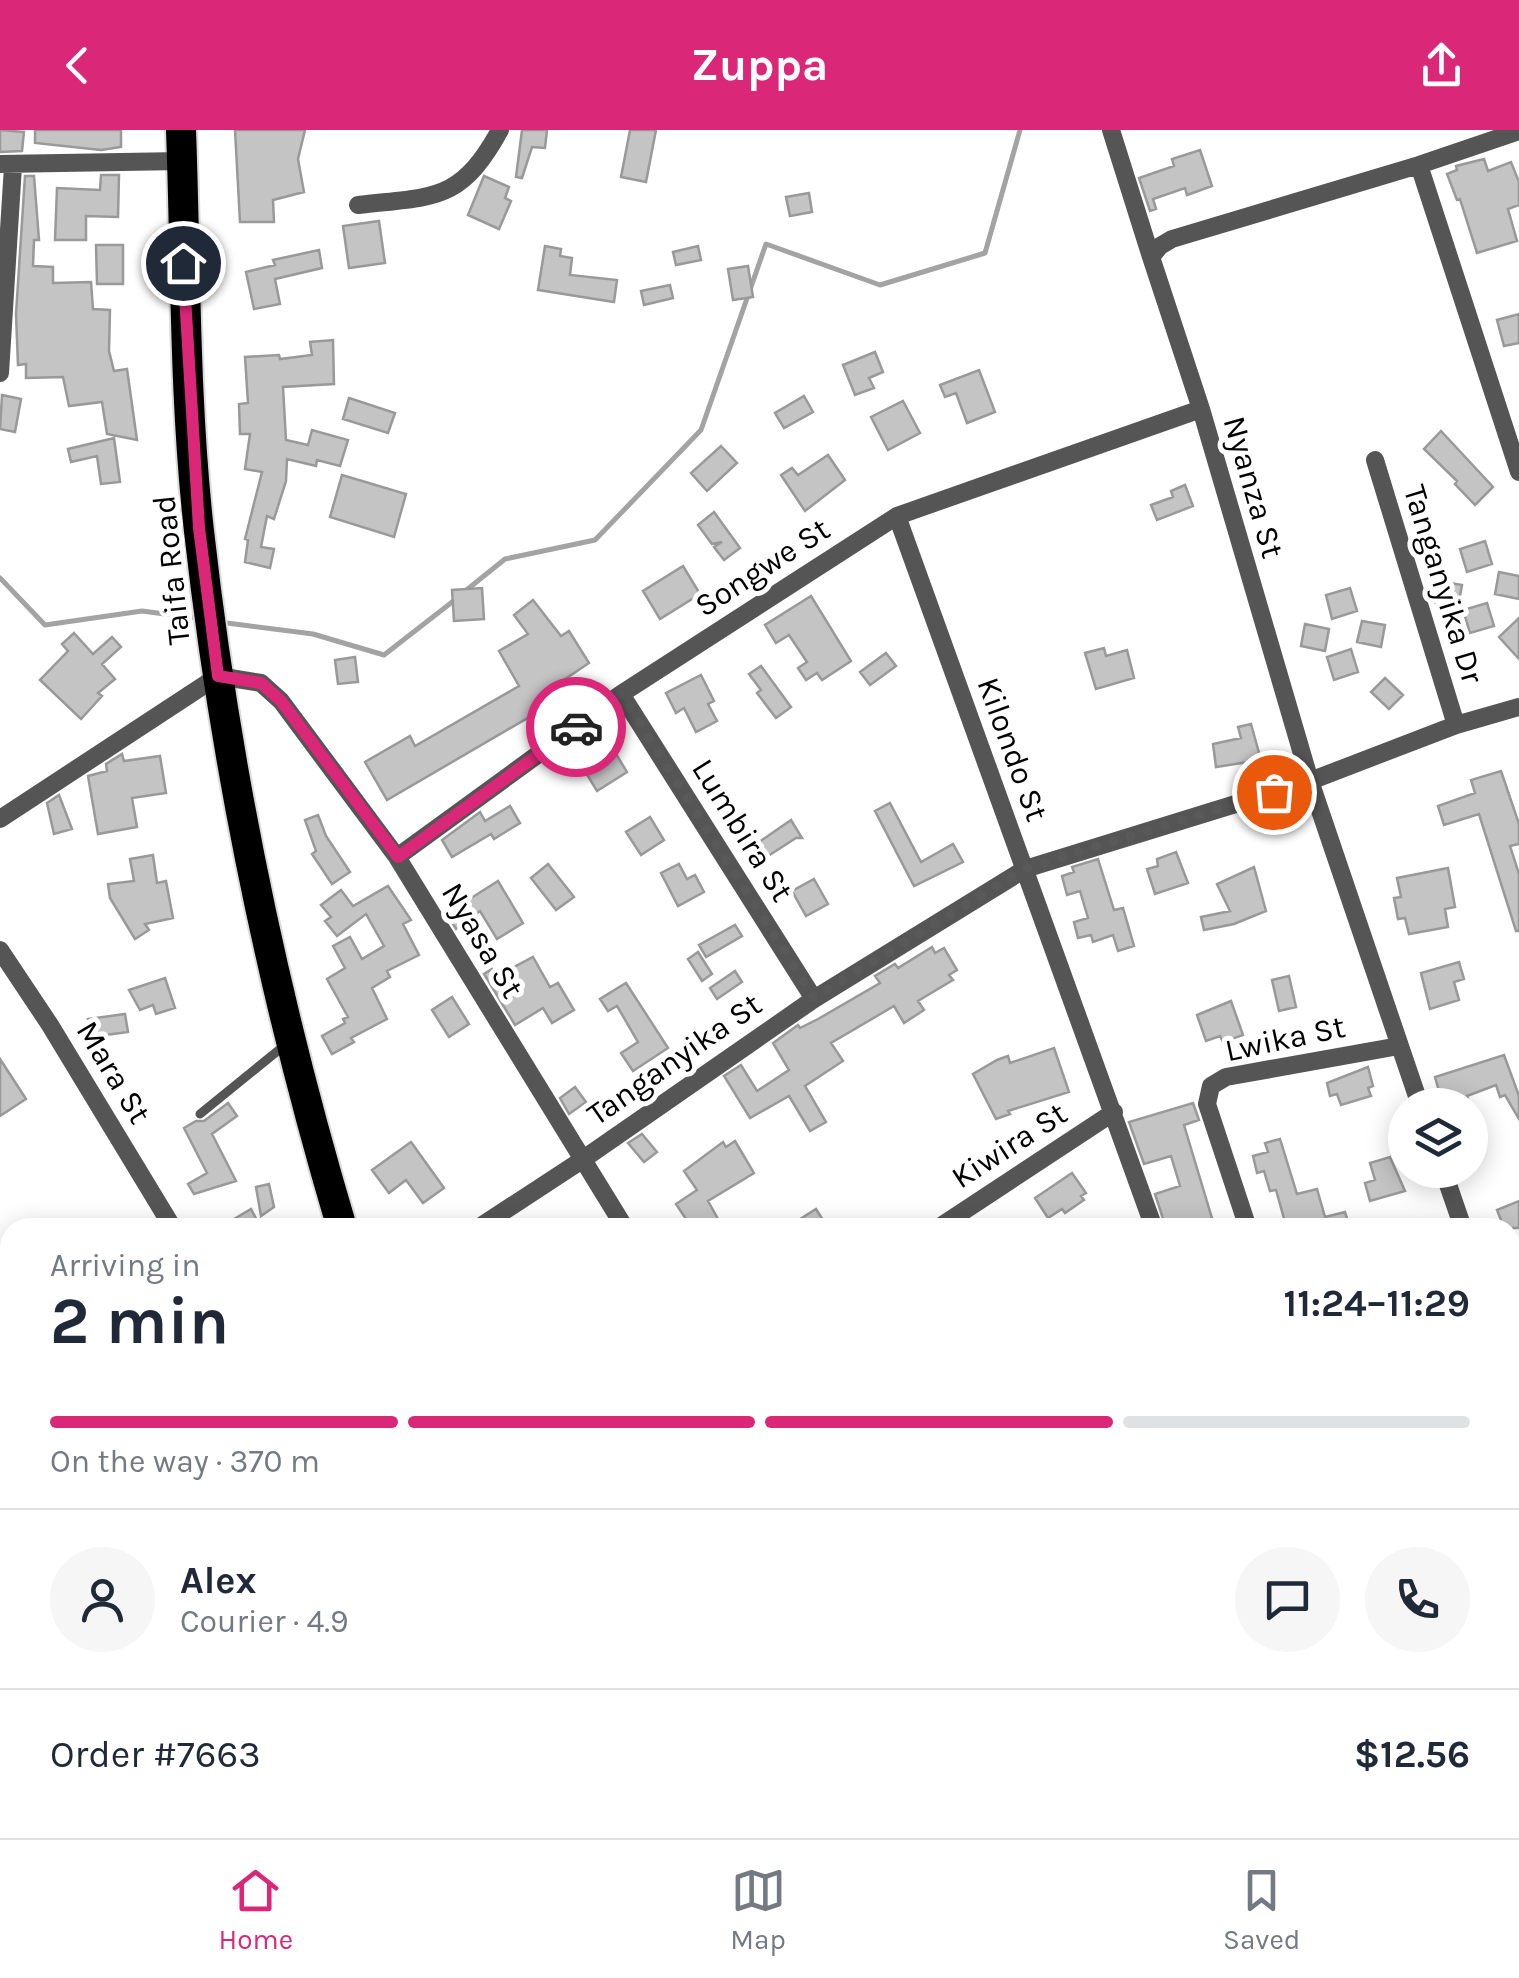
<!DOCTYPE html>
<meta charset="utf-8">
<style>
:root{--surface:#fff;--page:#f6f6f7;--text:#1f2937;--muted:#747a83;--line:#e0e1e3;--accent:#db2777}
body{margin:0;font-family:Karla,sans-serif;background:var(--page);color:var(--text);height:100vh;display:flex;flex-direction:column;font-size:38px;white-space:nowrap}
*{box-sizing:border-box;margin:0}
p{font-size:32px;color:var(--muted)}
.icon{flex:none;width:55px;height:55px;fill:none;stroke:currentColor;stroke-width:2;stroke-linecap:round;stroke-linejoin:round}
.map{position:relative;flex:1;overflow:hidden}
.details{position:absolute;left:0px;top:1088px;width:1520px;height:622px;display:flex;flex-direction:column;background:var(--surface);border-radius:30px 30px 0 0;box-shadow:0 5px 25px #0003}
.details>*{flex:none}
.tools{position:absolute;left:1388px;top:958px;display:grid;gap:20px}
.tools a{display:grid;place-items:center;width:100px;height:100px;border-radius:50%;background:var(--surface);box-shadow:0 5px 25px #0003;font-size:50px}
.pin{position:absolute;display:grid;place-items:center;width:85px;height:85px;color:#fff;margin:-42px;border:5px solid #fff;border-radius:50%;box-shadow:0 2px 10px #0007}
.courier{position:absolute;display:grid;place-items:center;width:100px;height:100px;margin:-50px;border:8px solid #db2777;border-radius:50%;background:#fff;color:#222;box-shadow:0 2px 12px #0007}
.summary em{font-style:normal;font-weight:700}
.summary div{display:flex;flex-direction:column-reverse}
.summary{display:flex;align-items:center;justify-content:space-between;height:170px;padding:0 50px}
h1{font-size:65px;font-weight:700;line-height:75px}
.bar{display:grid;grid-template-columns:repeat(4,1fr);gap:15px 10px;align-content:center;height:120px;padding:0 50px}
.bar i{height:12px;border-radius:8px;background:var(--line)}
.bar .current{background:var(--accent)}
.bar p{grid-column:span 4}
.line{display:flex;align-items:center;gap:25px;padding:0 50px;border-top:2px solid var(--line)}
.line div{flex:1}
.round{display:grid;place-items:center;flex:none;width:105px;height:105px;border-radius:52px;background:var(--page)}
header{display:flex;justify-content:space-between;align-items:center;height:130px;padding:0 50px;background:var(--accent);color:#fff;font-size:45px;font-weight:700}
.tabs{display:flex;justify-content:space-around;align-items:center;height:140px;border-top:2px solid var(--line);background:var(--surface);font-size:28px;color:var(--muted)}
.tabs a{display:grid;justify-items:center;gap:5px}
.tabs .current{color:var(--accent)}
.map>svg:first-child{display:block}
</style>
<header><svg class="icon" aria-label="back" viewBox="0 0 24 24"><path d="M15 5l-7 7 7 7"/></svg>Zuppa<svg class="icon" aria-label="share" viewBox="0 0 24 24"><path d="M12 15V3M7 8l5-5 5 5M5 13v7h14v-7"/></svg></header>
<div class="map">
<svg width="1519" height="1708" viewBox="0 0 1519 1708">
<rect width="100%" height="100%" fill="#fff"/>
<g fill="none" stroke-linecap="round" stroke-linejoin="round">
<path stroke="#a3a3a3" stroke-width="5" d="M 0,448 L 45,495 L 142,481 L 195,488
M 464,462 L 505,429 L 595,410 L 701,300 L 766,114 L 880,155 L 985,123 L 1020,0
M 227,493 L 313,504 L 384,525 L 456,469"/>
</g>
<path fill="#c4c4c4" stroke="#999" stroke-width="2.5" d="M 0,0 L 24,2 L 22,21 L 0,22 Z
M 35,0 L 121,0 L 121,17 L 101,20 L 35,13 Z
M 235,0 L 305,0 L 298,29 L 304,62 L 273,70 L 274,92 L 240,92 Z
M 522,0 L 547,0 L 545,18 L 532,17 L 522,48 L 516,47 Z
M 630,0 L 656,0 L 646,52 L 621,47 Z
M 1200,20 L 1212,56 L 1187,65 L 1185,58 L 1153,69 L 1156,79 L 1150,81 L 1139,48 L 1174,36 L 1172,29 Z
M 1484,29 L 1488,41 L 1511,32 L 1519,52 L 1519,75 L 1508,79 L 1517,111 L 1477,123 L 1460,69 L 1457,70 L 1447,44 L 1457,40 L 1456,36 Z
M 101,45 L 119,45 L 118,87 L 86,86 L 86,110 L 55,110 L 57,58 L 100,60 Z
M 25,46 L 34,46 L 39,110 L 34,110 L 33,136 L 53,137 L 53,153 L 91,152 L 93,179 L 110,180 L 109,221 L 114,241 L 127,239 L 137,310 L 107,304 L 102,272 L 69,276 L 63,247 L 26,248 L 26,234 L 18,235 L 16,184 Z
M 484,46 L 509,57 L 505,68 L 511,71 L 499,99 L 468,85 Z
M 809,63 L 812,82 L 790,86 L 786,67 Z
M 379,91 L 385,133 L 349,138 L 343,96 Z
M 96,115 L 123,115 L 123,154 L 97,154 Z
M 545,116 L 561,119 L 560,126 L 572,128 L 570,145 L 617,150 L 614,172 L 538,160 Z
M 698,116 L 701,130 L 676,135 L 673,122 Z
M 319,120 L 322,138 L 275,149 L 280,174 L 254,179 L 246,142 L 275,135 L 273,130 Z
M 748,136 L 753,167 L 733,170 L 728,139 Z
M 670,155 L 673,168 L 644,175 L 641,161 Z
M 1519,184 L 1519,213 L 1504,216 L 1497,190 Z
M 333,210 L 334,254 L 283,257 L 286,310 L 308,315 L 312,300 L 348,310 L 340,336 L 317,330 L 316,336 L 287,329 L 286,351 L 274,389 L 267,386 L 261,417 L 274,419 L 270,438 L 245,432 L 248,410 L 245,409 L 262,342 L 245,339 L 250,304 L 240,304 L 239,274 L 248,273 L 245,227 L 279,225 L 280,229 L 312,225 L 310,212 Z
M 875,222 L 883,242 L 869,248 L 874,258 L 855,265 L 843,235 Z
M 979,240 L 995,282 L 967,293 L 956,263 L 945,267 L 940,255 Z
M 2,265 L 21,269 L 15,302 L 0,299 Z
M 804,266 L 813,282 L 784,298 L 775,283 Z
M 349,268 L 395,283 L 388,303 L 343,289 Z
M 903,271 L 920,303 L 888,320 L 871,287 Z
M 1441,301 L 1493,357 L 1475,375 L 1455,354 L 1457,351 L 1424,319 Z
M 114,308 L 120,352 L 101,354 L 97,326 L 71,332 L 68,319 Z
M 721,316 L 737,333 L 707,361 L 691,343 Z
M 828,325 L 845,350 L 805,381 L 781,345 L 792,338 L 798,345 Z
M 342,345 L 406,364 L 394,407 L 330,387 Z
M 1185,355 L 1193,376 L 1157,390 L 1151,375 L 1173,367 L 1171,361 Z
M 714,382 L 740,418 L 724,430 L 714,417 L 722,412 L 712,414 L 698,395 Z
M 1485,411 L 1492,434 L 1467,442 L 1460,419 Z
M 683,436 L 700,464 L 660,489 L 643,461 Z
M 1499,442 L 1519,446 L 1519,469 L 1495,464 Z
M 1439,451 L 1462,455 L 1458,477 L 1435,473 Z
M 482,458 L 484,489 L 454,491 L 452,460 Z
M 1350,458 L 1357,481 L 1332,489 L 1326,465 Z
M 811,466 L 851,531 L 822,550 L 817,543 L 806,550 L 798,538 L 807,532 L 789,505 L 776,513 L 765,495 Z
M 533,470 L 561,506 L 569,501 L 589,533 L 555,556 L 562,568 L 387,670 L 365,632 L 410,606 L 415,616 L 519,556 L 499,521 L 528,504 L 514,485 Z
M 1487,473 L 1494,496 L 1470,503 L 1463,480 Z
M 1519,488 L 1519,529 L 1499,507 Z
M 1362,491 L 1385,495 L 1381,517 L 1357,512 Z
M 1305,494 L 1329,499 L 1325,521 L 1301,516 Z
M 74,503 L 93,524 L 112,507 L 121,517 L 102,534 L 115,549 L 98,563 L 102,566 L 81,589 L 40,550 L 68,521 L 62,514 Z
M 1104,518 L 1106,526 L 1127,520 L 1134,548 L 1096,559 L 1085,523 Z
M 1351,519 L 1358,542 L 1334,550 L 1327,527 Z
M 886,523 L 896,536 L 870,555 L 860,542 Z
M 355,527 L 358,552 L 338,554 L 335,530 Z
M 761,536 L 791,577 L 776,588 L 757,563 L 761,560 L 749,544 Z
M 701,545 L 714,571 L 708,574 L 717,591 L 696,602 L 684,578 L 676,583 L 666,563 Z
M 1385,548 L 1403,565 L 1389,579 L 1371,562 Z
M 1251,594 L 1261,630 L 1216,637 L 1213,614 L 1241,608 L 1238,597 Z
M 602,601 L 627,642 L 597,661 L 572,620 Z
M 122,624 L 124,631 L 160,626 L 166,663 L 132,668 L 137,697 L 98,704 L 88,646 L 107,641 L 106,634 Z
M 1501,641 L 1519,694 L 1519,714 L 1510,716 L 1519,744 L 1519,801 L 1516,801 L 1479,684 L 1444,695 L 1438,676 L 1475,663 L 1471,650 Z
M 59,665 L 72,699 L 54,704 L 47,673 Z
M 890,673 L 921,732 L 953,714 L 963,732 L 914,756 L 875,681 Z
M 510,676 L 520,693 L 494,709 L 491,704 L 452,727 L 442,710 L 480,682 L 485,691 Z
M 318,685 L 326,706 L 350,742 L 332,754 L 312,724 L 316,721 L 305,690 Z
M 650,687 L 664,710 L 641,725 L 626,702 Z
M 791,690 L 802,708 L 796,708 L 768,726 L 759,712 Z
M 1176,722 L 1188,753 L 1155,764 L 1147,739 L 1158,736 L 1157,729 Z
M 153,725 L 157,753 L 166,751 L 173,788 L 145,794 L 149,800 L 135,809 L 110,768 L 108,754 L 134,751 L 130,729 Z
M 1098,729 L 1114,780 L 1123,778 L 1134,816 L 1118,821 L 1113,805 L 1093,812 L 1091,805 L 1078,808 L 1074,792 L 1088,788 L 1080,761 L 1067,765 L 1062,746 L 1074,742 L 1072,737 Z
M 548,734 L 574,767 L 556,780 L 531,748 Z
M 679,734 L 687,749 L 695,745 L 704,762 L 678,776 L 661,743 Z
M 1254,737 L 1266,781 L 1234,794 L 1204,800 L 1201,787 L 1230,781 L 1217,754 Z
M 1448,738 L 1455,777 L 1445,779 L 1448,797 L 1409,804 L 1405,788 L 1398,789 L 1394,768 L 1401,767 L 1397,748 Z
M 814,749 L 828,774 L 806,786 L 792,761 Z
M 498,751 L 523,793 L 497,809 L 480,781 L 456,799 L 445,781 L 454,774 L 457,777 Z
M 388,756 L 411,790 L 403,794 L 419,825 L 387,841 L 390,847 L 372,858 L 387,889 L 351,908 L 354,912 L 332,924 L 322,906 L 345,893 L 343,889 L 348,887 L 327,849 L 345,838 L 333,816 L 350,807 L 362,829 L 384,816 L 366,784 L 337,806 L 325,791 L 331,787 L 321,775 L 341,760 L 353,776 Z
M 735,795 L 742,806 L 706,827 L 699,815 Z
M 932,817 L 935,823 L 944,818 L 957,840 L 949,845 L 953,850 L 918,871 L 924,880 L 904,893 L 894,876 L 831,913 L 843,931 L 805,956 L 826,992 L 810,1001 L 789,966 L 750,988 L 724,946 L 741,935 L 757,961 L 789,940 L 773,913 L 798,895 L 800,898 L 818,889 L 880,853 L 875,846 L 895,834 L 898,838 Z
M 698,822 L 712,844 L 702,851 L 688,829 Z
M 533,827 L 550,857 L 558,853 L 574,880 L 552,893 L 543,878 L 515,895 L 484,844 L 492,839 L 497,846 Z
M 1459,832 L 1464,849 L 1454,852 L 1459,870 L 1430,879 L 1421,843 Z
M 735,841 L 742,852 L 717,869 L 710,858 Z
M 1289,846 L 1296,877 L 1279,881 L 1272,850 Z
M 165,848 L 175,878 L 156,884 L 153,875 L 140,880 L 129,860 Z
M 626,853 L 668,918 L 633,941 L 621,923 L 638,912 L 617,876 L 608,881 L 600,869 Z
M 452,867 L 469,894 L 449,907 L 432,880 Z
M 1231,871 L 1243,905 L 1223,912 L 1220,906 L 1206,911 L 1197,885 Z
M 125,884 L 128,902 L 91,907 L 88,889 Z
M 1054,918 L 1069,962 L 1008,981 L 1010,984 L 996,989 L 973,944 L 997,930 L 1008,926 L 1010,933 Z
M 1504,925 L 1519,966 L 1519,989 L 1505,965 L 1500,967 L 1496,955 L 1467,966 L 1470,975 L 1454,975 L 1453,972 L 1443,975 L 1435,947 Z
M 0,929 L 26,969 L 0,986 Z
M 1368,937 L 1373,956 L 1368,958 L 1371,966 L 1341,975 L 1337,964 L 1330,966 L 1327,953 Z
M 575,957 L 586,972 L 569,984 L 560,968 Z
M 228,973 L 237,986 L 212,1004 L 236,1051 L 194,1064 L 188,1054 L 207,1043 L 184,998 L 196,991 L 204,991 Z
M 1193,973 L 1199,990 L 1184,995 L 1214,1095 L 1191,1098 L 1189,1091 L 1166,1098 L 1155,1064 L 1180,1056 L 1171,1026 L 1144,1034 L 1129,992 Z
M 642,1004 L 657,1022 L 644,1032 L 628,1013 Z
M 1280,1009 L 1297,1064 L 1317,1059 L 1325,1087 L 1345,1082 L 1350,1098 L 1303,1098 L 1302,1093 L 1308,1089 L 1285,1092 L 1276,1060 L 1270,1061 L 1264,1041 L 1257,1043 L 1253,1026 L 1268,1022 L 1265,1013 Z
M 735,1011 L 754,1043 L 708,1071 L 723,1098 L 692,1098 L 676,1074 L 697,1060 L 684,1041 L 723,1012 L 726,1017 Z
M 411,1012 L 444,1058 L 423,1073 L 406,1050 L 389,1063 L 372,1040 Z
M 1390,1027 L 1405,1061 L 1370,1071 L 1365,1053 L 1375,1050 L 1370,1033 Z
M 1072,1043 L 1086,1063 L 1081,1066 L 1084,1070 L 1065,1083 L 1062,1079 L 1048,1088 L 1035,1068 Z
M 269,1054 L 274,1077 L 261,1086 L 256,1057 Z
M 1519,1071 L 1519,1098 L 1504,1098 L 1497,1080 Z
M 251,1079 L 261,1098 L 219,1098 Z
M 816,1079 L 828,1098 L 786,1098 Z"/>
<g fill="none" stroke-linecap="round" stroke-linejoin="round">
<defs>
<path id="highway" d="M 181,0 C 186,134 184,268 199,401 C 225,634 275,873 342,1098
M 573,1700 L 577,1708"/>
</defs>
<use href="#highway" stroke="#dbdbdb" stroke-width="34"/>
<path stroke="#555" stroke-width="9" d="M 200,984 L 285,915"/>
<path stroke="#555" stroke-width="18" d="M 1111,0 L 1151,127
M 0,34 L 182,31
M 1419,35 L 1519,342
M 358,75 C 434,66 460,73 500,0
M 0,243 L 13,36
M 1375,330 L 1456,595
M 897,386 L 1154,1098
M 621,564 L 814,869
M 0,689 L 218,546 L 261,553 L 281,571 L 397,727 L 625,1098
M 397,727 L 621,564 L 897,386 L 1201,279
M 0,820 L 50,895 L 173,1098
M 1420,975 L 1310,651 L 1201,279 L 1151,127 L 1160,116 L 1172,109 L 1419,35 L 1519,1
M 1443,1040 L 1463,1098
M 478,1098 L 582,1030 L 814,869 L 1025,739 L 1310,651 L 1456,595 L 1519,577
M 938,1098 L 1114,982
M 1248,1098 L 1207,974 L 1211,956 L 1226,947 L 1399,916
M 1510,1233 L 1519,1258
M 1510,1278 L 1519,1276
M 0,1325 L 10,1319
M 0,1521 L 10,1537
M 1510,1663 L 1517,1708
M 113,1700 L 118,1708"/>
<path stroke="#222" stroke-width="20" d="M 197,1708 L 219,1700"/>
<use href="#highway" stroke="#000" stroke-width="30"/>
</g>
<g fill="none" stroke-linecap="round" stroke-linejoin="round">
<path stroke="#595959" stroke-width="10" stroke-dasharray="0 18" d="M 576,597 L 621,564 L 814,868 L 1024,739 L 1274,662"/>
<path stroke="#db2777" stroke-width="12" d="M 183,133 L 199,398 L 218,546 L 261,553 L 281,571 L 398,727 L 576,597"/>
</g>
<g text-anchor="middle" stroke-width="10" stroke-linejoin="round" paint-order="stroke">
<g font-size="32" fill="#000" stroke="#fff">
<text transform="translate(1254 357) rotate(74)" y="11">Nyanza St</text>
<text transform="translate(762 437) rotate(-33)" y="11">Songwe St</text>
<text transform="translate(171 440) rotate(-96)" y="11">Taifa Road</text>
<text transform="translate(1444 454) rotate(73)" y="11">Tanganyika Dr</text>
<text transform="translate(1013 619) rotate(70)" y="11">Kilondo St</text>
<text transform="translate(743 700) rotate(58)" y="11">Lumbira St</text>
<text transform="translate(483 810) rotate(59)" y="11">Nyasa St</text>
<text transform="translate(1285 908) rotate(-12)" y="11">Lwika St</text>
<text transform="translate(674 929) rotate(-35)" y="11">Tanganyika St</text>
<text transform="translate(114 942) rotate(59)" y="11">Mara St</text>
<text transform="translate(1009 1015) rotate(-33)" y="11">Kiwira St</text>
</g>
</g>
</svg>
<div class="tools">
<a><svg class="icon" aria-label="layers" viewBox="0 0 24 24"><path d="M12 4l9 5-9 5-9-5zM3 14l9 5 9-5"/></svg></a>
</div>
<div class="pin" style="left:1274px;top:662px;background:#ea580c"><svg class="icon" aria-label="bag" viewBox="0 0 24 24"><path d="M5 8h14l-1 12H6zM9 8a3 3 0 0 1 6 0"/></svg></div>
<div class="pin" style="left:183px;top:133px;background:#1f2937"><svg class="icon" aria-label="home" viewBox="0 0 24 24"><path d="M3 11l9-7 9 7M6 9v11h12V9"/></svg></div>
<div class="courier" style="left:576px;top:597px"><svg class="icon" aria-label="car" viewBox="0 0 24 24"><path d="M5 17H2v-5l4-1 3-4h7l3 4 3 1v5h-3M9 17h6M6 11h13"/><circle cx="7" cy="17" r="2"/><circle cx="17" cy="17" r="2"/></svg></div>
<section class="details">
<div class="summary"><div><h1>2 min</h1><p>Arriving in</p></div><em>11:24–11:29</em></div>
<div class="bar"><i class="current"></i><i class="current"></i><i class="current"></i><i></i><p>On the way · 370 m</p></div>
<div class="line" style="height:180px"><a class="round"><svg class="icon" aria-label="person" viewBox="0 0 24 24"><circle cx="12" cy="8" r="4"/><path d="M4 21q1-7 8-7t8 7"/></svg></a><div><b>Alex</b><p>Courier · 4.9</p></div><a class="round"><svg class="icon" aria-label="chat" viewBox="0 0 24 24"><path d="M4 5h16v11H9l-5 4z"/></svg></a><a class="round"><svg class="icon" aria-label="phone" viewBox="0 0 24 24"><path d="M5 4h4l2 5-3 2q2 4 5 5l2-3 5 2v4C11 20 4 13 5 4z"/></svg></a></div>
<div class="line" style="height:130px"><div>Order #7663</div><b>$12.56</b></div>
</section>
</div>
<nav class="tabs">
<a class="current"><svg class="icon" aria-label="home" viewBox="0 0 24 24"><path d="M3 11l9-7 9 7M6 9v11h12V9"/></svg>Home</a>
<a><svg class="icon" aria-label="map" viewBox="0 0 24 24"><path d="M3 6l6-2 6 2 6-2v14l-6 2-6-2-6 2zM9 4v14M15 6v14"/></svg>Map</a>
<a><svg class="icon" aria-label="saved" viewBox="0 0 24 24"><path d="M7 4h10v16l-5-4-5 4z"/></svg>Saved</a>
</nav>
